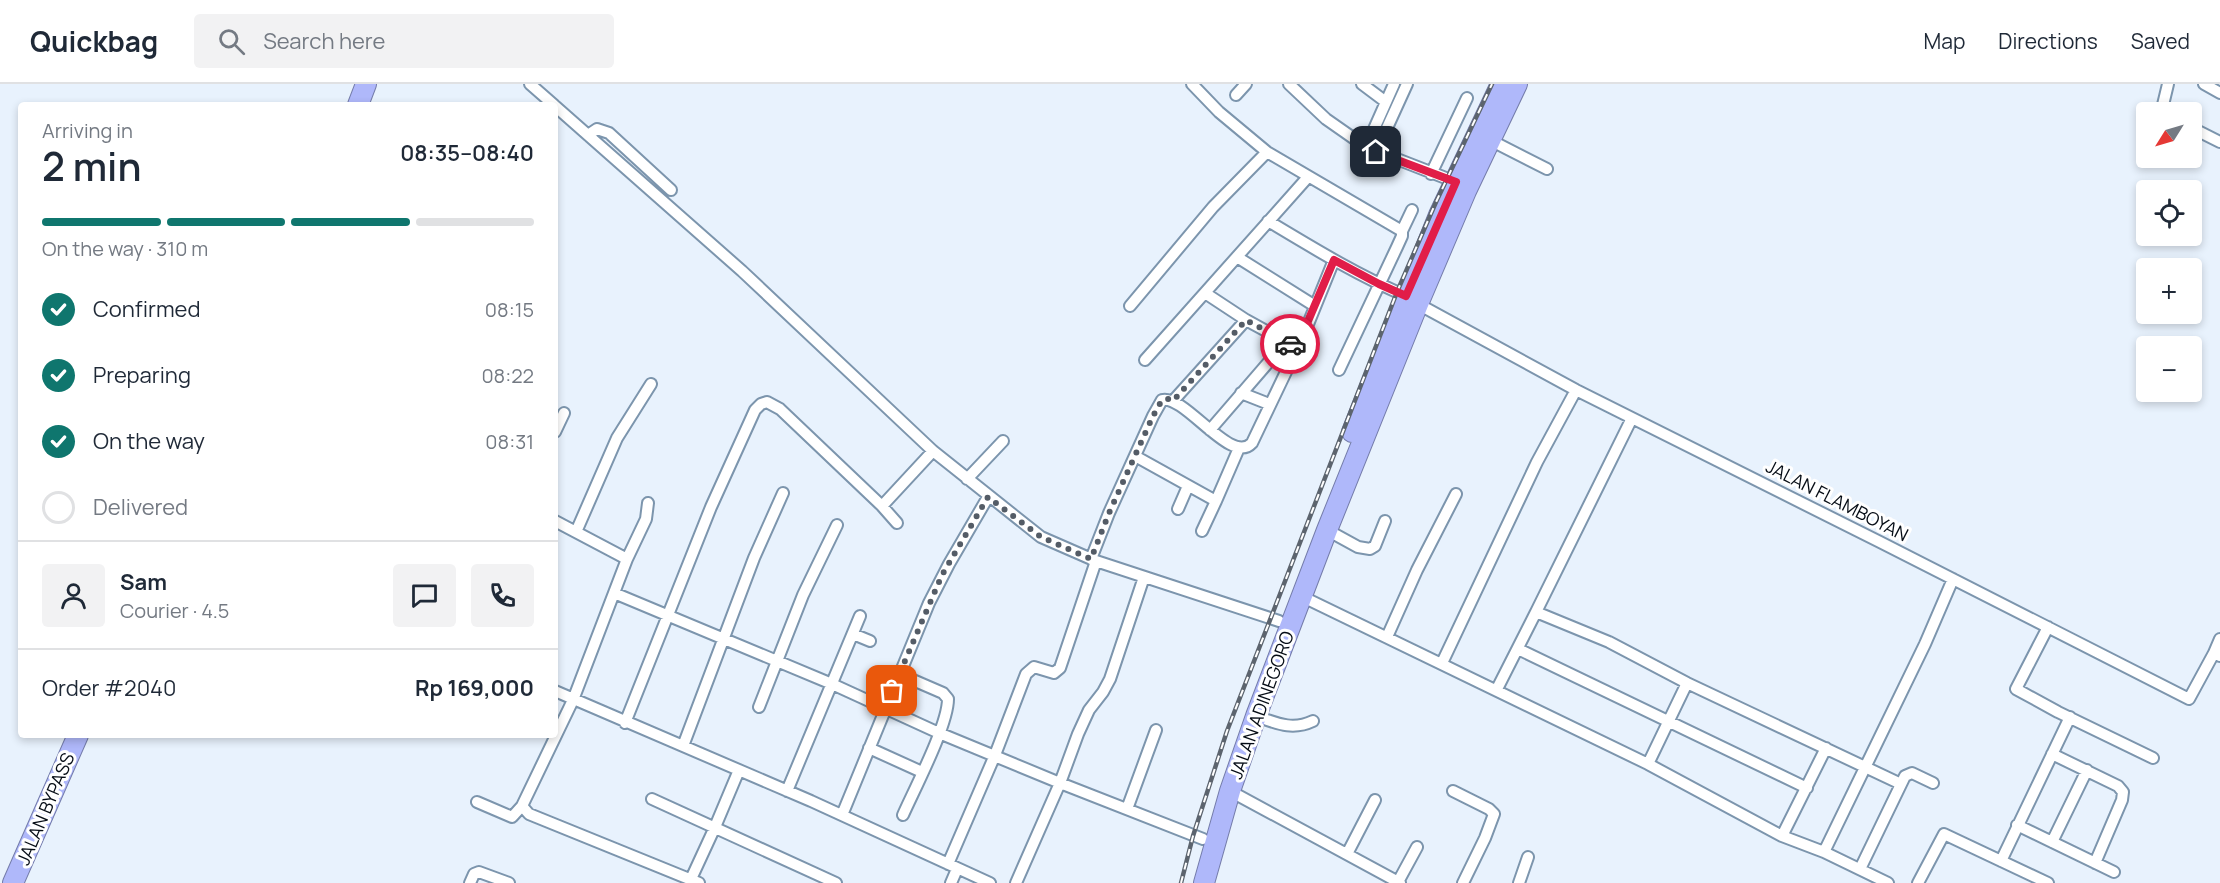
<!DOCTYPE html>
<meta charset="utf-8">
<style>
:root{--surface:#fff;--page:#f2f2f3;--text:#1f2937;--muted:#747a83;--line:#e0e1e3;--accent:#0f766e}
body{margin:0;font-family:Manrope,sans-serif;background:var(--page);color:var(--text);height:100vh;display:flex;flex-direction:column;font-size:22px;white-space:nowrap}
*{box-sizing:border-box;margin:0}
p{font-size:20px;color:var(--muted)}
.icon{flex:none;width:33px;height:33px;fill:none;stroke:currentColor;stroke-width:2;stroke-linecap:round;stroke-linejoin:round}
.map{position:relative;flex:1;overflow:hidden}
.panel{position:absolute;left:18px;top:18px;width:540px;height:636px;display:flex;flex-direction:column;background:var(--surface);border-radius:6px;box-shadow:0 3px 9px #0003}
.panel>*{flex:none}
.needle{width:39px;rotate:233deg}
.controls{position:absolute;left:2136px;top:18px;display:grid;gap:12px}
.controls a{display:grid;place-items:center;width:66px;height:66px;border-radius:6px;background:var(--surface);box-shadow:0 3px 9px #0003;font-size:30px}
.pin{position:absolute;display:grid;place-items:center;width:51px;height:51px;color:#fff;margin:-26px;border-radius:12px;box-shadow:0 3px 9px #0006}
.courier{position:absolute;display:grid;place-items:center;width:60px;height:60px;margin:-30px;border:4px solid #e11d48;border-radius:50%;background:#fff;color:#222;box-shadow:0 2px 8px #0007}
.headline em{font-style:normal;font-weight:600}
.headline div{display:flex;flex-direction:column-reverse}
.headline{display:flex;align-items:center;justify-content:space-between;height:102px;padding:0 24px}
h1{font-size:39px;font-weight:600;line-height:45px}
.bar{display:grid;grid-template-columns:repeat(4,1fr);gap:9px 6px;align-content:center;height:72px;padding:0 24px}
.bar i{height:8px;border-radius:4px;background:var(--line)}
.bar .selected{background:var(--accent)}
.bar p{grid-column:span 4}
.line{display:flex;align-items:center;gap:15px;padding:0 24px;border-top:2px solid var(--line)}
.line div{flex:1}
.round{display:grid;place-items:center;flex:none;width:63px;height:63px;border-radius:6px;background:var(--page)}
ol{padding:0 24px;list-style:none}
li{display:flex;align-items:center;gap:18px;height:66px}
li p{margin-inline-start:auto}
li .icon{padding:6px;border-radius:50%;background:var(--accent);color:#fff;stroke-width:4}
li:last-child{color:var(--muted)}
li i{width:33px;height:33px;border:3px solid var(--line);border-radius:50%}
header{display:flex;align-items:center;gap:36px;box-sizing:border-box;height:84px;padding:0 30px;background:var(--surface);border-bottom:2px solid var(--line)}
header strong{font-size:28px}
nav{display:flex;gap:33px;margin-inline-start:auto;font-size:21px}
.search{width:420px;height:54px;background:var(--page);display:flex;align-items:center;gap:15px;box-sizing:border-box;padding:0 21px;border-radius:6px;color:var(--muted);font-size:22px}
.map>svg:first-child{display:block}
</style>
<header>
<strong>Quickbag</strong>
<div class="search"><svg class="icon" aria-label="search" viewBox="0 0 24 24"><circle cx="10" cy="10" r="6"/><path d="M15 15l6 6"/></svg>Search here</div>
<nav><a>Map</a><a>Directions</a><a>Saved</a></nav>
</header>
<div class="map">
<svg width="2220" height="799" viewBox="0 0 2220 799">
<rect width="100%" height="100%" fill="#e8f2fd"/>
<g fill="none" stroke-linecap="round" stroke-linejoin="round">
<defs>
<path id="street" d="M 530,0 L 554,21
M 1192,0 L 1219,28 L 1267,68 L 1402,147 L 1402,152 L 1397,163 L 1339,286
M 1289,0 L 1326,35 L 1366,63 L 1456,98
M 1362,0 L 1386,18
M 2204,0 L 2220,9
M 1236,11 L 1246,0
M 555,22 L 742,187 L 933,367 L 1041,453 L 1096,477 L 1279,537
M 2163,28 L 2162,25 L 2168,0
M 2192,44 L 2220,58
M 588,51 L 597,45 L 609,49 L 671,106
M 1490,56 L 1547,85
M 1366,63 L 1394,0
M 1376,68 L 1407,0
M 1431,90 L 1467,14
M 1268,137 C 1313,164 1357,191 1406,212
M 1402,147 L 1412,126
M 1237,173 L 1315,222
M 1205,209 L 1246,236 L 1292,261
M 1418,220 L 1576,306 L 1880,458 L 2189,615 L 2214,569 L 2220,572
M 1130,222 L 1213,123 L 1267,68
M 1145,276 L 1308,93
M 1241,309 L 1269,320
M 1173,317 L 1246,236
M 1210,346 L 1286,258
M 555,348 L 564,329
M 1135,372 L 1216,417 L 1239,364
M 967,395 L 1003,357
M 648,419 L 646,435 L 627,475 L 573,616 L 522,722 L 529,730 L 699,799
M 1178,425 L 1188,402
M 555,437 L 627,475
M 897,439 L 882,422 L 933,367
M 1327,446 L 1358,463 L 1370,465 L 1375,462 L 1385,437
M 1202,447 L 1216,417
M 576,448 L 617,354 L 651,300
M 1091,475 L 1109,429 L 1153,332 L 1162,316 C 1185,310 1231,382 1252,359 L 1304,250 L 1334,176
M 614,509 L 832,600 L 939,649 L 1060,699 L 1203,755
M 1303,513 L 1648,680 L 1782,752 L 1824,768 L 1888,799
M 1536,528 L 1632,334
M 2048,543 L 2016,605 L 2058,628 L 2153,674
M 853,550 L 870,557
M 1387,553 L 1417,486 L 1456,410
M 1518,565 L 1807,704
M 2214,569 L 2220,555
M 1442,579 L 1537,378 L 1576,306
M 899,590 L 943,609 L 948,615 C 948,641 915,704 903,731
M 1497,605 L 1536,528 L 1609,558 L 1687,599 L 1901,700
M 555,607 L 811,717 L 990,799
M 759,623 L 803,511 L 837,441
M 1256,632 C 1276,639 1292,647 1313,637
M 625,639 L 711,423 L 755,326 L 761,320 L 767,318 L 780,325 L 882,422
M 683,662 L 754,474 L 783,409
M 869,664 L 922,688
M 2052,670 L 2118,702 L 2123,708 L 2122,716 L 2095,779
M 1648,680 L 1687,599
M 787,707 L 860,532
M 1230,707 L 1400,799
M 1453,707 L 1489,725 L 1494,730 L 1485,754 L 1463,799
M 652,715 L 836,799
M 477,718 L 512,733 L 522,722
M 1127,725 L 1156,646
M 842,731 L 929,519 L 949,480 L 988,413
M 2017,741 L 2114,788
M 1782,752 L 1826,664
M 2052,758 L 2087,686
M 1824,768 L 1925,560 L 1953,495
M 1347,770 L 1375,716
M 2001,777 L 2070,633
M 948,780 L 995,671 L 1026,590 L 1034,583 L 1054,589 L 1060,584 L 1096,477
M 1860,785 L 1905,692 L 1912,689 L 1933,699
M 691,795 L 715,743 L 739,686
M 1398,798 L 1417,763
M 470,799 L 474,790 L 479,788 L 509,799
M 951,799 L 957,785
M 1016,799 L 1060,699 L 1078,650 L 1089,626 L 1103,608 L 1110,595 L 1144,493
M 1519,799 L 1528,773
M 1918,799 L 1944,750 L 2048,799"/>
<path id="highway" d="M 358,21 L 366,0
M 1352,348 L 1439,131 L 1501,0
M 13,799 L 78,651
M 1204,799 L 1230,707 L 1256,632 L 1327,446 L 1418,220 L 1466,107 L 1517,0"/>
</defs>
<use href="#street" stroke="#7c95ad" stroke-width="14"/>
<use href="#highway" stroke="#747caa" stroke-width="22"/>
<use href="#street" stroke="#fff" stroke-width="10"/>
<use href="#highway" stroke="#afb8fa" stroke-width="20"/>
<defs>
<path id="rail" d="M 1181,799 L 1193,752 L 1227,647 L 1397,208 L 1436,118 L 1492,0"/>
</defs>
<use href="#rail" stroke="#5c646e" stroke-width="4.5"/>
<use href="#rail" stroke="#fff" stroke-width="2" stroke-dasharray="7" stroke-linecap="butt"/>
</g>
<g fill="none" stroke-linecap="round" stroke-linejoin="round">
<path stroke="#545c66" stroke-width="6" stroke-dasharray="0 10.8" d="M 892,607 L 942,491 L 988,413 L 1041,453 L 1091,475 L 1109,429 L 1153,332 L 1162,316 L 1168,315 L 1173,317 L 1246,236 L 1290,260"/>
<path stroke="#e11d48" stroke-width="8" d="M 1290,260 L 1297,263 L 1334,176 L 1379,200 L 1406,212 L 1456,98 L 1376,68"/>
</g>
<g text-anchor="middle" stroke-width="6" stroke-linejoin="round" paint-order="stroke">
<g font-size="18" fill="#050c15" stroke="#fff">
<text transform="translate(1837 417) rotate(27)" y="6">JALAN FLAMBOYAN</text>
<text transform="translate(1262 621) rotate(-70)" y="6">JALAN ADINEGORO</text>
<text transform="translate(46 725) rotate(-67)" y="6">JALAN BYPASS</text>
</g>
</g>
</svg>
<div class="controls">
<a><svg class="needle" viewBox="-14 -14 28 28"><path d="M0-13l5 13h-10z" fill="#e53935"/><path d="M0 13l5-13h-10z" fill="#747a83"/></svg></a>
<a><svg class="icon" aria-label="locate" viewBox="0 0 24 24"><circle cx="12" cy="12" r="6"/><path d="M12 2v4M12 18v4M2 12h4M18 12h4"/></svg></a>
<a>+</a>
<a>−</a>
</div>
<div class="pin" style="left:892px;top:607px;background:#ea580c"><svg class="icon" aria-label="bag" viewBox="0 0 24 24"><path d="M5 8h14l-1 12H6zM9 8a3 3 0 0 1 6 0"/></svg></div>
<div class="pin" style="left:1376px;top:68px;background:#1f2937"><svg class="icon" aria-label="home" viewBox="0 0 24 24"><path d="M3 11l9-7 9 7M6 9v11h12V9"/></svg></div>
<div class="courier" style="left:1290px;top:260px"><svg class="icon" aria-label="car" viewBox="0 0 24 24"><path d="M5 17H2v-5l4-1 3-4h7l3 4 3 1v5h-3M9 17h6M6 11h13"/><circle cx="7" cy="17" r="2"/><circle cx="17" cy="17" r="2"/></svg></div>
<section class="panel">
<div class="headline"><div><h1>2 min</h1><p>Arriving in</p></div><em>08:35–08:40</em></div>
<div class="bar"><i class="selected"></i><i class="selected"></i><i class="selected"></i><i></i><p>On the way · 310 m</p></div>
<ol>
<li><svg class="icon" aria-label="check" viewBox="0 0 24 24"><path d="M5 12l5 5 9-10"/></svg>Confirmed<p>08:15</p></li>
<li><svg class="icon" aria-label="check" viewBox="0 0 24 24"><path d="M5 12l5 5 9-10"/></svg>Preparing<p>08:22</p></li>
<li><svg class="icon" aria-label="check" viewBox="0 0 24 24"><path d="M5 12l5 5 9-10"/></svg>On the way<p>08:31</p></li>
<li><i></i>Delivered</li>
</ol>
<div class="line" style="height:108px"><a class="round"><svg class="icon" aria-label="person" viewBox="0 0 24 24"><circle cx="12" cy="8" r="4"/><path d="M4 21q1-7 8-7t8 7"/></svg></a><div><b>Sam</b><p>Courier · 4.5</p></div><a class="round"><svg class="icon" aria-label="chat" viewBox="0 0 24 24"><path d="M4 5h16v11H9l-5 4z"/></svg></a><a class="round"><svg class="icon" aria-label="phone" viewBox="0 0 24 24"><path d="M5 4h4l2 5-3 2q2 4 5 5l2-3 5 2v4C11 20 4 13 5 4z"/></svg></a></div>
<div class="line" style="height:78px"><div>Order #2040</div><b>Rp 169,000</b></div>
</section>
</div>
